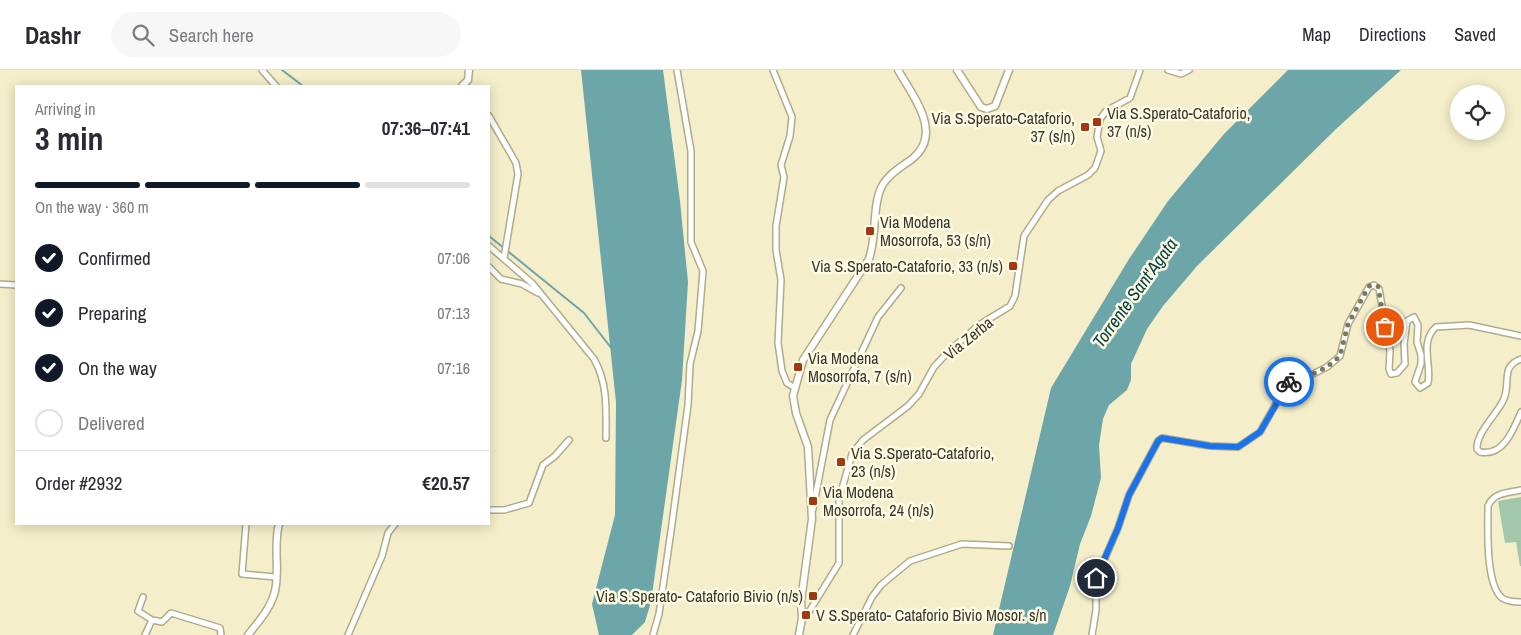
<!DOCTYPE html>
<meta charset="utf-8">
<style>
:root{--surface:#fff;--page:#f7f7f7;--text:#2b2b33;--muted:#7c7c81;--line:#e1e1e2;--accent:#111827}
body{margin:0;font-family:"Archivo Narrow",sans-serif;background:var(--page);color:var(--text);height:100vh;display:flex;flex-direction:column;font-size:19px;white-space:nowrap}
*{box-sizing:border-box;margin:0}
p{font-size:16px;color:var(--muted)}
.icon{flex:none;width:28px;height:28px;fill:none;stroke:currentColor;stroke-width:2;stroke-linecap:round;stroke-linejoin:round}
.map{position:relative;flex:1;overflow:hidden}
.details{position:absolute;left:15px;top:15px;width:475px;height:440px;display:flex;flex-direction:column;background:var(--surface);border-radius:0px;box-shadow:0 2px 12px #0003}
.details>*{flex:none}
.tools{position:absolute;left:1450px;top:15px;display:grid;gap:10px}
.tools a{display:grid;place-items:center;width:55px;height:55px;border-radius:50%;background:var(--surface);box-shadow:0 2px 12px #0003;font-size:25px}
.pin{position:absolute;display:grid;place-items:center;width:42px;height:42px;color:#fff;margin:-21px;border:2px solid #fff;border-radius:50%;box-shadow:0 1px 5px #0007}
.courier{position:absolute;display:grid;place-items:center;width:50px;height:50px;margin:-25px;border:4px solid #1a73e8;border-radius:50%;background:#fff;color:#222;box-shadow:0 1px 6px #0007}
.headline em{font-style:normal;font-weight:800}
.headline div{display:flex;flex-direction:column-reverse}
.headline{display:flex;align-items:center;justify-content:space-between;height:85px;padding:0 20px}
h1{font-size:32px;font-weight:800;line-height:38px}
.bar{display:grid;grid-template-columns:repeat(4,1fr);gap:8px 5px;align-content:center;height:60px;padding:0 20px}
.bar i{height:6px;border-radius:4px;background:var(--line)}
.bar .selected{background:var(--accent)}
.bar p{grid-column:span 4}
.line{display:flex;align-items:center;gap:12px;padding:0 20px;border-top:1px solid var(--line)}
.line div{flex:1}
ol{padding:0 20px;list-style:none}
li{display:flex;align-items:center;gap:15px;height:55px}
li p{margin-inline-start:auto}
li .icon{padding:5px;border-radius:50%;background:var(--accent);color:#fff;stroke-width:4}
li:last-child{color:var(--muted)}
li i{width:28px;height:28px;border:2px solid var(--line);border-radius:50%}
header{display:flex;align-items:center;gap:30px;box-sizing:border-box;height:70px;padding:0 25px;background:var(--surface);border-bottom:1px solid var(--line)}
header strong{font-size:24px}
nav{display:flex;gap:28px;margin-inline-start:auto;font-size:18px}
.search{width:350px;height:45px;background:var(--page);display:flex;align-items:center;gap:12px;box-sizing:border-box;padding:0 18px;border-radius:28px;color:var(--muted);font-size:19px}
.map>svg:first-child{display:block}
</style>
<header>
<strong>Dashr</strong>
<div class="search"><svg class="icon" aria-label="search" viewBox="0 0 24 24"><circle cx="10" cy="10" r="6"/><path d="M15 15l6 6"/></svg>Search here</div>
<nav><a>Map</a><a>Directions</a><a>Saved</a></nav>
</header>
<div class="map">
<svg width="1521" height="565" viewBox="0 0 1521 565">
<rect width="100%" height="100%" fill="#f4eeca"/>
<path fill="#a2c7ab" d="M 1521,427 L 1521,496 L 1520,496 L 1516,472 L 1505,473 L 1498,431 Z"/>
<path fill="#6da6a8" d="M 581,0 L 663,0 L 680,131 L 688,212 L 682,310 L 651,532 L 645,552 L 632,565 L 599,565 L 592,534 L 615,445 L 616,332 Z
M 1288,0 L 1401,0 L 1336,59 L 1197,196 L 1163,236 L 1147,259 L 1131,294 L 1131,310 L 1127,320 L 1109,335 L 1103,349 L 1099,375 L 1101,408 L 1091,446 L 1080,474 L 1070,516 L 1053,565 L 993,565 L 1051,318 L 1129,189 L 1168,131 L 1224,64 Z"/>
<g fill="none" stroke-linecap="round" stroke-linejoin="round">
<path stroke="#6da6a8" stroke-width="2" d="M 282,0 L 303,16
M 489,166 L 584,243 L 612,279"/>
<defs>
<path id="minor" d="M 262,0 L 276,16
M 773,0 L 792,47 L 790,66 L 781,95 L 784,107 L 776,156 L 776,180 L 781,210 L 778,273 L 782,301 L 787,313 L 795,318
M 1168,0 L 1181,4 L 1189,0
M 489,46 L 516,93 L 518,104 L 504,188
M 489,176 L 533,214 L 594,289 C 608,314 606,339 606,368
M 489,197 L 501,209 L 522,214 L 538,223
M 0,214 L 16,215
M 1521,289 C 1499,297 1512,314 1503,331 C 1496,345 1476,363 1477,379 L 1480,382 C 1504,387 1514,358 1521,342
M 1521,420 C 1508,423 1494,422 1488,436 C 1488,456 1485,514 1502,528 C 1508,532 1515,532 1521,532
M 813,439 L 830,350 L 878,247 L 901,218
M 489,440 L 504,440 L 529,433 L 543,395 L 555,386 L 569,370
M 246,454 L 242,504 L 275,507
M 143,527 L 138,541 L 152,550 L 162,552 L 171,543 L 220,558 L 221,565
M 802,548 L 807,545 L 839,493 L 839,429 L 852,384 L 863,370 L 908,336 L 919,324 L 934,297 L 948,282 L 979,255 L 1010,236 L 1015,226 L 1024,166 L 1048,130 L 1058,121 L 1088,105 L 1095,98 L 1101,81 L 1097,67 L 1100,49 L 1106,41 L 1130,28 L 1140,0
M 145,565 L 152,550
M 348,565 L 382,486 L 388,463 L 395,454
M 653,565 L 659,544 L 671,461 L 688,335 L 690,294 L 698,261 L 703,201 L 691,172 L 691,81 L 677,0
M 853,565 L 872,527 L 881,515 L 910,491 L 962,474 L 1009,476
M 1092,565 L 1096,540 L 1096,509 L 1118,458 L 1129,425 L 1158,371 L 1162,368 L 1210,376 L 1238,377 L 1260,362 L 1289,311 L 1305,308 L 1327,297 L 1340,286 L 1348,254 L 1369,217 L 1374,215 L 1379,219 L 1390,281 L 1389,299 L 1391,304 L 1397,303 L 1405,294 L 1404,274 L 1407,251 L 1414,247 L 1418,255 L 1417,272 L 1421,285 L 1421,294 L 1415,312 L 1420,318 L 1428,313 C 1432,295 1419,272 1436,257 L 1469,255 L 1521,266"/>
<path id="tertiary" d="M 957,0 L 981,37 L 987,39 L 995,36 L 1009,0
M 462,16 L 468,10 L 469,0
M 248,565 C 259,551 271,538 275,521 C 280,499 273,476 279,454
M 799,565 L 802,548 L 801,531 L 812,449 L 808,377 L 796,343 L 793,326 L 803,290 L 869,189 C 877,166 872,138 881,118 C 887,105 901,97 912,89 C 944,64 913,26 898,0"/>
</defs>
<use href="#minor" stroke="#b0ab89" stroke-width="8"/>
<use href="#tertiary" stroke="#b0ab89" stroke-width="9"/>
<use href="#minor" stroke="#fff" stroke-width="5"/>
<use href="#tertiary" stroke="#fff" stroke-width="6"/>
</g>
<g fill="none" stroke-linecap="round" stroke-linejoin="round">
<path stroke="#7b7862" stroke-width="5" stroke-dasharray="0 9" d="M 1289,312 L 1305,308 L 1327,297 L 1340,286 L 1348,254 L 1369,216 L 1378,216 L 1385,257"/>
<path stroke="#1a73e8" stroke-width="6" d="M 1096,508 L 1118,458 L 1129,425 L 1158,371 L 1162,368 L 1210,376 L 1238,377 L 1260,362 L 1289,312"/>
</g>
<g fill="#9f3911" stroke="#fefbe5" stroke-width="2">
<rect x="1092" y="47" width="10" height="10" rx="2.5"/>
<rect x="1080" y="52" width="10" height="10" rx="2.5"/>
<rect x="865" y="156" width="10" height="10" rx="2.5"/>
<rect x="1008" y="191" width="10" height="10" rx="2.5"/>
<rect x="793" y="292" width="10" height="10" rx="2.5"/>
<rect x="836" y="387" width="10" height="10" rx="2.5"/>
<rect x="808" y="426" width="10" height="10" rx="2.5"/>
<rect x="808" y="521" width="10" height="10" rx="2.5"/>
<rect x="801" y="540" width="10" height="10" rx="2.5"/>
</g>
<g text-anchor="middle" stroke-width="5" stroke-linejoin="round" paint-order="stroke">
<g font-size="16" fill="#3a382a" stroke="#fefbe5" text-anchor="start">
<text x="1107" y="49">Via S.Sperato-Cataforio,<tspan x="1107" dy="18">37 (n/s)</tspan></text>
<text x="1075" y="54" text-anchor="end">Via S.Sperato-Cataforio,<tspan x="1075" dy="18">37 (s/n)</tspan></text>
<text x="880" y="158">Via Modena<tspan x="880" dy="18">Mosorrofa, 53 (s/n)</tspan></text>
<text x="1003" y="202" text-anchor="end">Via S.Sperato-Cataforio, 33 (n/s)</text>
<text x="808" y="294">Via Modena<tspan x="808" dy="18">Mosorrofa, 7 (s/n)</tspan></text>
<text x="851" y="389">Via S.Sperato-Cataforio,<tspan x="851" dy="18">23 (n/s)</tspan></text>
<text x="823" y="428">Via Modena<tspan x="823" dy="18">Mosorrofa, 24 (n/s)</tspan></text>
<text x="803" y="532" text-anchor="end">Via S.Sperato- Cataforio Bivio (n/s)</text>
<text x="816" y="551">V S.Sperato- Cataforio Bivio Mosor. s/n</text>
</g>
<g font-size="16" fill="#3a382a" stroke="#fefbe5">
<text transform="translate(968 268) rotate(-39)" y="6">Via Zerba</text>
</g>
<g font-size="18" font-style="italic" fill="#084142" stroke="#fefbe5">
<text transform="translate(1135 223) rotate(-54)" y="6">Torrente Sant'Agata</text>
</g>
</g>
</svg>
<div class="tools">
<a><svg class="icon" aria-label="locate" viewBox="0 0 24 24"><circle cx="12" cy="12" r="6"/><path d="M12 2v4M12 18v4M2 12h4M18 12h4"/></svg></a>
</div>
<div class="pin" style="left:1385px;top:257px;background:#ea580c"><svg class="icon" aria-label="bag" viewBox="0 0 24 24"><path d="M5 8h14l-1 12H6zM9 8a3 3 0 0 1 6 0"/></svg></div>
<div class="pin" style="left:1096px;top:508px;background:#1f2937"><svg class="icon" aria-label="home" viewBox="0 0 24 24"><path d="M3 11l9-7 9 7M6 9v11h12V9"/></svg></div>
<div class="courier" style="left:1289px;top:312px"><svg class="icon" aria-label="bike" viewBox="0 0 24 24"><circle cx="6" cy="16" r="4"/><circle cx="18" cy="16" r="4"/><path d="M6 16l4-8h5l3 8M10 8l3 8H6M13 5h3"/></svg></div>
<section class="details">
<div class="headline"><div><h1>3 min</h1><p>Arriving in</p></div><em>07:36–07:41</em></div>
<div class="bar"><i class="selected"></i><i class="selected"></i><i class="selected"></i><i></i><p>On the way · 360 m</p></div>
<ol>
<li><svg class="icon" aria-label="check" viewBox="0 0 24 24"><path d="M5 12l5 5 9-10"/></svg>Confirmed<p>07:06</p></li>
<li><svg class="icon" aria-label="check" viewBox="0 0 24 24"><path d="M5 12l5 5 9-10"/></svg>Preparing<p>07:13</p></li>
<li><svg class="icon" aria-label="check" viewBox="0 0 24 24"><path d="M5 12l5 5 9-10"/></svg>On the way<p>07:16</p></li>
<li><i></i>Delivered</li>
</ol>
<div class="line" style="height:65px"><div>Order #2932</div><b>€20.57</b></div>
</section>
</div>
